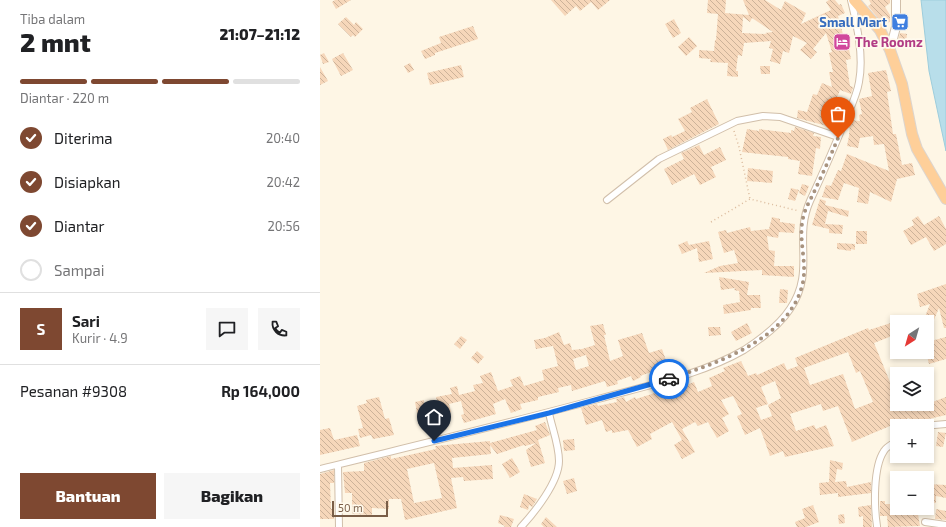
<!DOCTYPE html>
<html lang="id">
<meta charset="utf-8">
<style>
:root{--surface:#fff;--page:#f6f6f6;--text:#202124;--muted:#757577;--line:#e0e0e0;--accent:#7e4831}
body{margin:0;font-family:"Exo 2",sans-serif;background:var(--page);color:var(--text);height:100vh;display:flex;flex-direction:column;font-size:15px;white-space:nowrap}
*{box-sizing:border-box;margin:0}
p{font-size:13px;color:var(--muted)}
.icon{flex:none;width:22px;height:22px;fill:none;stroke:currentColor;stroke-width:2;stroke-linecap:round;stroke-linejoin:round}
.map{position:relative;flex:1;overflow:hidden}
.drawer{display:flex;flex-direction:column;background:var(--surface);width:320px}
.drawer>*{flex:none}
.needle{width:26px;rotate:217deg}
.tools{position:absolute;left:570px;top:315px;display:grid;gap:8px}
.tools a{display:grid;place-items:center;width:44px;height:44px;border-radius:0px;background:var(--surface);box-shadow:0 2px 6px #0003;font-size:20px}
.scale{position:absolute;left:12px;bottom:10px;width:56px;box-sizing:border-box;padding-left:4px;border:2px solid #7a5e48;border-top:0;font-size:11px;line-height:14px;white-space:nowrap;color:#7a5e48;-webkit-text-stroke:3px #fffaed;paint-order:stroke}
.pin{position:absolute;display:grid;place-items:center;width:34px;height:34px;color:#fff;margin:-41px -17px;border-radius:50% 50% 50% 0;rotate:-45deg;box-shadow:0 0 4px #0007}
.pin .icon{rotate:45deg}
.courier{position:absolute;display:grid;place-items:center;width:40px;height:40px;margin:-20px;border:3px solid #1a73e8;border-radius:50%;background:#fff;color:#222;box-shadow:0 1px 5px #0007}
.overview em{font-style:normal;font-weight:800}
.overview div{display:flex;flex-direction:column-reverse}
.overview{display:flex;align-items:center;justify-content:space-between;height:68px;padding:0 20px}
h1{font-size:26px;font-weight:800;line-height:30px}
.bar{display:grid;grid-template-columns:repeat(4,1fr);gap:6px 4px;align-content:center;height:48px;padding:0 20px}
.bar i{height:5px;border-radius:3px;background:var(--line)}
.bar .on{background:var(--accent)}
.bar p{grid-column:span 4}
.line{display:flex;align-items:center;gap:10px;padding:0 20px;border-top:1px solid var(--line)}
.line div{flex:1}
.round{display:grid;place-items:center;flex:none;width:42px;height:42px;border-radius:0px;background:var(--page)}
ol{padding:0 20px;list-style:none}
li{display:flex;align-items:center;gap:12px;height:44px}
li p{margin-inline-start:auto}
li .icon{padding:4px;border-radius:50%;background:var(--accent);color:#fff;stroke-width:4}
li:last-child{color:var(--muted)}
li i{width:22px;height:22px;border:2px solid var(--line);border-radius:50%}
.cta{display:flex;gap:8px;margin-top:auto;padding:8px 20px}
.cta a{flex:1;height:46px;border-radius:0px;background:var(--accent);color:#fff;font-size:16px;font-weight:800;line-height:46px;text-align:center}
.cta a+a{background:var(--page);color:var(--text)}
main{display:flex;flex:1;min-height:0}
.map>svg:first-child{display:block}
</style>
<main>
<section class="drawer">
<div class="overview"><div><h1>2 mnt</h1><p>Tiba dalam</p></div><em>21:07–21:12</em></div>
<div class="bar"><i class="on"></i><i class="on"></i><i class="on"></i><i></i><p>Diantar · 220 m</p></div>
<ol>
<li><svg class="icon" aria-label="check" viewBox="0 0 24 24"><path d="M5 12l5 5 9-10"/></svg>Diterima<p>20:40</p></li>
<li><svg class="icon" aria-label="check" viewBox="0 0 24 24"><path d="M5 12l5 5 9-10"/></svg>Disiapkan<p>20:42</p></li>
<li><svg class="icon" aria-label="check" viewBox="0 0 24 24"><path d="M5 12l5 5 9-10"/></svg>Diantar<p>20:56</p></li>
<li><i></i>Sampai</li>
</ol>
<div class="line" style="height:72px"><b class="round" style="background:var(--accent);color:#fff">S</b><div><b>Sari</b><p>Kurir · 4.9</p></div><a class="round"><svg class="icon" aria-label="chat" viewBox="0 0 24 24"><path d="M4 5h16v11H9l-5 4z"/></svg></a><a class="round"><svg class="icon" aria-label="phone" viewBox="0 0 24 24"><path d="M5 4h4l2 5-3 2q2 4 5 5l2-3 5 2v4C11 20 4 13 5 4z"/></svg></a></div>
<div class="line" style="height:52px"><div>Pesanan #9308</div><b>Rp 164,000</b></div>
<div class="cta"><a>Bantuan</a><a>Bagikan</a></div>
</section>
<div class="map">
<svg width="626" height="527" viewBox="0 0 626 527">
<defs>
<pattern id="building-back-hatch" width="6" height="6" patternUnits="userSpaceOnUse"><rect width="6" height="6" fill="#f6d7ba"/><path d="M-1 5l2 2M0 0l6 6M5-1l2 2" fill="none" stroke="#ccb299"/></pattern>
</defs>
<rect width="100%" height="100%" fill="#fef6e5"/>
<path fill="#b8deea" stroke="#9dcddc" d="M 601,0 L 626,0 L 626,151 L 609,71 Z"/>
<path fill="url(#building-back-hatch)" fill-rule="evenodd" d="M 15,0 L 31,0 L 16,9 L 12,2 Z
M 231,0 L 290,0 L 278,10 L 271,2 L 260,11 L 256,6 L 245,16 Z
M 388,0 L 406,0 L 405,13 L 429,15 L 423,0 L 445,0 L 461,10 L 465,1 L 486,13 L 481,24 L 511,10 L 506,2 L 509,0 L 515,0 L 519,5 L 521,4 L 525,13 L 518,16 L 527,49 L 529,49 L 531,59 L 526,60 L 530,86 L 533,87 L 531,94 L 520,90 L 516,100 L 511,98 L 507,126 L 477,118 L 478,110 L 487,112 L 493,94 L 497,95 L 502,83 L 512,87 L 509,72 L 513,72 L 509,53 L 512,52 L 506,33 L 493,49 L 497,52 L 491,59 L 480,50 L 487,43 L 473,36 L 469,53 L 463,51 L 460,64 L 450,61 L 453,49 L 449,48 L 451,41 L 424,43 L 422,56 L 418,55 L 416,71 L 418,71 L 418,77 L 407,76 L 408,63 L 390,62 L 391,59 L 379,58 L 379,50 L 394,51 L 395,40 L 396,40 L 398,14 L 387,13 ZM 423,17 L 430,22 L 432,18 L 453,32 L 445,33 L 447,34 L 422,33 Z
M 549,0 L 570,0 L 570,3 L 565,7 L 570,15 L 570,22 L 562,23 L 548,6 L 551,4 Z
M 26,17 L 34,25 L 36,22 L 43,29 L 35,37 L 33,35 L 31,37 L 18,24 Z
M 354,19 L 361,33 L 353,38 L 345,24 Z
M 153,26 L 158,39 L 115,53 L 115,55 L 105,59 L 101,51 L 121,43 L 119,37 Z
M 580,33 L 587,34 L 586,43 L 578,42 Z
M 369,37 L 377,46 L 366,56 L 358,47 Z
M 4,53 L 9,62 L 3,64 L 0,55 Z
M 23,53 L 33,70 L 21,76 L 12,59 Z
M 90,63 L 94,70 L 88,73 L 84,66 Z
M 141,65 L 144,77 L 110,85 L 107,73 Z
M 440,66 L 450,66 L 450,74 L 441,74 Z
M 0,67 L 8,81 L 0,85 Z
M 566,70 L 571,91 L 567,92 L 573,134 L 576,134 L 582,165 L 592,163 L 595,175 L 577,179 L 571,202 L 550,192 L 548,204 L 537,202 L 539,188 L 524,183 L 518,200 L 502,197 L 506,185 L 511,186 L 518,170 L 521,171 L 527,154 L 569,171 L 564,144 L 554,145 L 553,136 L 540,138 L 538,148 L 527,146 L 529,136 L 530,120 L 540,121 L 539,115 L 542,114 L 539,99 L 552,96 L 548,73 Z
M 387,99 L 399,124 L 348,150 L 343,139 L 351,135 L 352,137 L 365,131 L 358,119 L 372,112 L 370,108 Z
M 475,127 L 494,133 L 493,136 L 501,137 L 500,149 L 496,148 L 492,176 L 478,174 L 480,161 L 468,159 L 468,157 L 422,152 L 427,129 L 439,131 L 439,129 L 471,133 L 471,130 L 474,131 Z
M 379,145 L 384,155 L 400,147 L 406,160 L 391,167 L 396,177 L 380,185 L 374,174 L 352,185 L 344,169 L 364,159 L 361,153 Z
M 428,168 L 453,171 L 452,183 L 427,181 Z
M 482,184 L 489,186 L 485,196 L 479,193 Z
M 471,188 L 479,190 L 475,201 L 468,199 Z
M 500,199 L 506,201 L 505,205 L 529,211 L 528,217 L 508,211 L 505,224 L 523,225 L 522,234 L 509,233 L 509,229 L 492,225 Z
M 598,216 L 604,225 L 619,216 L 626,229 L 626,244 L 614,251 L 606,237 L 591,245 L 583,231 L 594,225 L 592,220 Z
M 452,217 L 460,219 L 460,222 L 475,224 L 474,233 L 459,232 L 458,238 L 447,236 L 449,250 L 455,251 L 454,266 L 474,266 L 474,277 L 442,275 L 442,270 L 384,273 L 400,266 L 418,263 L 414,250 L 404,253 L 398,232 L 406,230 L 407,233 L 430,227 L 431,231 L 449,229 Z
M 536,231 L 547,231 L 547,244 L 536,244 Z
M 367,241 L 369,245 L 389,241 L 393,259 L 379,262 L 377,248 L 362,254 L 358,245 Z
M 517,243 L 535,244 L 535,250 L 531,249 L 531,251 L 517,249 Z
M 399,277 L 429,282 L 427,295 L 440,295 L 441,308 L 431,308 L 431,310 L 404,314 L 403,305 L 420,302 L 419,291 L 414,290 L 415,288 L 401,290 Z
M 626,284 L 626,328 L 624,328 L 619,308 L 607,336 L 607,322 L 603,322 L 610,304 L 600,307 L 597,294 Z
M 460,289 L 468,290 L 467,303 L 459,303 Z
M 594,315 L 597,322 L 578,322 L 578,321 Z
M 577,321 L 577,334 L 554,343 L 577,399 L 577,404 L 579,404 L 581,409 L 607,404 L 626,397 L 626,415 L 591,423 L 589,418 L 532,442 L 518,406 L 503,411 L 501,404 L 470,414 L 476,431 L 494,425 L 496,429 L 506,425 L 514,446 L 465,457 L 463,451 L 450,456 L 440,428 L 425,435 L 417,416 L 422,414 L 413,396 L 401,400 L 409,414 L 402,418 L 409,431 L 397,438 L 388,422 L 378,426 L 375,422 L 362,429 L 375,452 L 362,459 L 354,445 L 362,440 L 352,422 L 330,434 L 332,439 L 317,447 L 308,430 L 292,433 L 292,430 L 286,432 L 282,420 L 266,425 L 261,408 L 277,404 L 278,406 L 297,402 L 296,399 L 304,397 L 306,402 L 315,397 L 316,399 L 338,392 L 337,389 L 340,387 L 342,387 L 345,392 L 349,390 L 350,392 L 374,382 L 378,392 L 392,386 L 389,378 L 405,371 L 403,368 L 421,361 L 428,376 L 436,373 L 437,375 L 464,363 L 467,370 L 478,366 L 475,358 L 548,328 L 549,330 ZM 528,352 L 536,373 L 540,371 L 553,402 L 535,409 L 523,374 L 490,385 L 484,368 ZM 455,381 L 461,398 L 448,405 L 452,416 L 441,420 L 436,408 L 448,404 L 441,387 Z
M 427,323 L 432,333 L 416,341 L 411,332 Z
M 283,324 L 286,335 L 284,335 L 290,361 L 303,356 L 298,340 L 322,333 L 329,353 L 342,349 L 348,366 L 320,376 L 321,377 L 313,381 L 311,376 L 297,381 L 298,384 L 287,387 L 285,381 L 252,391 L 251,385 L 238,388 L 239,392 L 218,397 L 218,400 L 200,404 L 202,409 L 191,413 L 185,399 L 173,404 L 176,414 L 144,423 L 141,415 L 144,414 L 141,401 L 129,404 L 131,412 L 110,418 L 110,416 L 98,419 L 95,402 L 104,400 L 104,404 L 117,401 L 116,397 L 132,394 L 130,388 L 137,386 L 139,395 L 155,391 L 153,385 L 163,383 L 160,376 L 171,372 L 178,391 L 193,386 L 190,380 L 200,376 L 204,386 L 221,381 L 224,380 L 222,370 L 238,366 L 233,346 L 216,349 L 214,340 L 225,338 L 239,332 L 244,345 L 250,343 L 252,350 L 262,349 L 275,345 L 270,326 ZM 266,355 L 269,366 L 256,370 L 253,359 Z
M 388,327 L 400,327 L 401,335 L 389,336 Z
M 141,336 L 147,340 L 140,349 L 134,344 Z
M 626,337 L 626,359 L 609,364 L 606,352 L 607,352 L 607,342 Z
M 157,351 L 164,357 L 158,364 L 151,358 Z
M 59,397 L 65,419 L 69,418 L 74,435 L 53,439 L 51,435 L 40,438 L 38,429 L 43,428 L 37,406 L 47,403 L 46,400 Z
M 225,422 L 230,435 L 218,440 L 225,463 L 211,467 L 206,450 L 216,443 L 205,446 L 204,445 L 177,454 L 170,445 L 171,454 L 132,458 L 133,468 L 172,465 L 173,479 L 144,481 L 143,477 L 131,478 L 137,508 L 85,520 L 81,499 L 69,499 L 69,509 L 52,508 L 52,515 L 32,514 L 32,493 L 25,493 L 23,472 L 44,471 L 44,463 L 71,456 L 71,459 L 116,449 L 115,446 L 170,441 L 170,443 L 217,430 L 215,426 ZM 114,463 L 122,498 L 94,503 L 87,469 Z
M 10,428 L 14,440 L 37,435 L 40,446 L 0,455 L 0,430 Z
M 618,432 L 626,433 L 623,447 L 616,446 Z
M 254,439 L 255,450 L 244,451 L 243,440 Z
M 192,458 L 200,472 L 190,478 L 182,464 Z
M 510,460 L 523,463 L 522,470 L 517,469 L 515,482 L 526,481 L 527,487 L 551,482 L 551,493 L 518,497 L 518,493 L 500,495 L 499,483 L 509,482 Z
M 14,470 L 14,483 L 10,483 L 11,509 L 14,509 L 14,519 L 0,519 L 0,474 Z
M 254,478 L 257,491 L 247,494 L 243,481 Z
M 608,484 L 626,485 L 626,498 L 616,496 L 616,503 L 608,502 Z
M 204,494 L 217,499 L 212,507 L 209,505 L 208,510 L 200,507 Z
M 560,501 L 565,501 L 565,504 L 572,504 L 572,510 L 597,508 L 600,526 L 568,527 L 567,516 L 560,516 Z
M 493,505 L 499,522 L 486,527 L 477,527 L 475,522 L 485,518 L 482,509 Z
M 551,505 L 552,527 L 543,527 L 543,516 L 539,517 L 538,507 Z
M 616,509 L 626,511 L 626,520 L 615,519 Z
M 524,514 L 525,523 L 519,524 L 518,515 Z
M 180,515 L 194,519 L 191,527 L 184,527 L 185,526 L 178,523 Z
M 226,517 L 237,527 L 224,527 L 221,524 Z"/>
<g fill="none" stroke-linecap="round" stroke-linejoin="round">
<defs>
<path id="minor" d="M 287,200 L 339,159 L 417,121 L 443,116 L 460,117 L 518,137
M 603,426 L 626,424
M 18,465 L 19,527
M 0,469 C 93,446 186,424 278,399 C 325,386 381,375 424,350 C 441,339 459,326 470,309 C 496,271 473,239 490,201 C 502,175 514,148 525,121 C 530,109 537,95 539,82 C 544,56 537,25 531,0
M 605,522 L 626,525
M 557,526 C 554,507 553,467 564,451 C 567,446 573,444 577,441
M 201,527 C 214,513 239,482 239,461 C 239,445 232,428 229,413"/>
<path id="tertiary" d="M 570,50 L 576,27 L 576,0"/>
<path id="trunk" d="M 534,0 L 560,30 L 570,50 L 582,84 L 592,134 L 597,149 L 626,199"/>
</defs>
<use href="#minor" stroke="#d1bfaa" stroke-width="8"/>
<use href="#tertiary" stroke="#d1bfaa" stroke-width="10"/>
<use href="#trunk" stroke="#dcd5cf" stroke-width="12"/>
<path stroke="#dbbb9d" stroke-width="1.5" stroke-dasharray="1 3" stroke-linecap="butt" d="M 414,131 L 419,147 L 430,199
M 391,222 L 430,199 L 479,211"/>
<use href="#minor" stroke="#fff" stroke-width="6"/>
<use href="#tertiary" stroke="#fff" stroke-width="8"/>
<use href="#trunk" stroke="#fecf99" stroke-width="10"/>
</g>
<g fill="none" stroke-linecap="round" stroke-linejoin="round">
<path stroke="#a8937f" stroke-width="4" stroke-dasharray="0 7.2" d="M 349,379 C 397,363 471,339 483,282 C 487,261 478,239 483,218 C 485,208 491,199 495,190 C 503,173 511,155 518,138"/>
<path stroke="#1a73e8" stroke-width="5" d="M 114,441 L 229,413 L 349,379"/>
</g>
<defs>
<symbol id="supermarket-square" viewBox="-11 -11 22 22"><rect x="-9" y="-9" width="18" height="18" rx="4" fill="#3f7fe0" stroke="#fffaed"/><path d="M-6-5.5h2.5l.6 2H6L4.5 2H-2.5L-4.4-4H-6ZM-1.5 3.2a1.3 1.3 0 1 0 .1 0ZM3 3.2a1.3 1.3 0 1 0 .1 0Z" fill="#fff"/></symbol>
<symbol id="hotel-square" viewBox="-11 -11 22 22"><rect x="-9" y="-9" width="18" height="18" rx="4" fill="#d1479c" stroke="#fffaed"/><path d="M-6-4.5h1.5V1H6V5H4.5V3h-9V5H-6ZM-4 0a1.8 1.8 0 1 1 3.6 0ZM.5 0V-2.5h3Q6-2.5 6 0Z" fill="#fff"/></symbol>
</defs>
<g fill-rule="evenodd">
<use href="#supermarket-square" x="570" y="12" width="20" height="20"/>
<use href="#hotel-square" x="512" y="32" width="20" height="20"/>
</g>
<g text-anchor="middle" stroke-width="3.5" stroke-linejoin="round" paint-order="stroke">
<g font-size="13" font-weight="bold" fill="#366cbe" stroke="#fffaed" text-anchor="end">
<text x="567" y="27">Small Mart</text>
</g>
<g font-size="13" font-weight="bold" fill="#b23c85" stroke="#fffaed" text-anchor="start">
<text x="535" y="47">The Roomz</text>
</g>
</g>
</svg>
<div class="tools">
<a><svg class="needle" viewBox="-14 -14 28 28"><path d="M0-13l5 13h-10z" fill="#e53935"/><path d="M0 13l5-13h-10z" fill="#757577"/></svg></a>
<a><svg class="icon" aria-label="layers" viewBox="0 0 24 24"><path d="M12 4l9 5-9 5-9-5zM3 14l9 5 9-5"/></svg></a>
<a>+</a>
<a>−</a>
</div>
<div class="scale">50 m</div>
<div class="pin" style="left:518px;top:138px;background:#ea580c"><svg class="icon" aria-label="bag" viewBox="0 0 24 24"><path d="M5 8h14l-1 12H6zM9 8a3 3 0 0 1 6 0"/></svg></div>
<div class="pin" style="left:114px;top:441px;background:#1f2937"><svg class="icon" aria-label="home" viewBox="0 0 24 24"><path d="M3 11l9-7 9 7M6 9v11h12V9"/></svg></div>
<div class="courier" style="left:349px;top:379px"><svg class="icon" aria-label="car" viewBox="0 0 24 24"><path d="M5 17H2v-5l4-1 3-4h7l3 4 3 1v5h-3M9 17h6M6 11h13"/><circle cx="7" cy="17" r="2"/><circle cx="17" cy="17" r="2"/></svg></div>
</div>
</main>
